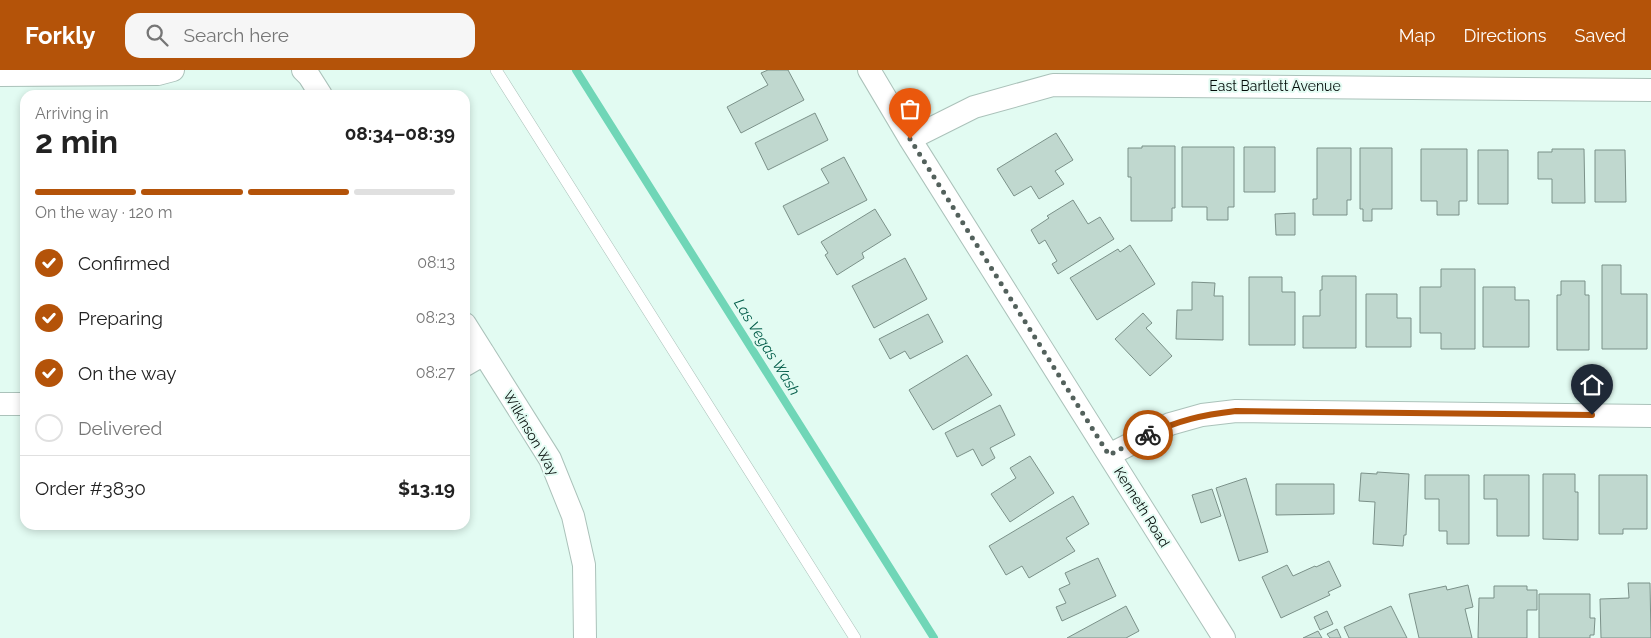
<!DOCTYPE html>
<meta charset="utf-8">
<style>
:root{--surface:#fff;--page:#f6f6f6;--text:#222;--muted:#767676;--line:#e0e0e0;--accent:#b45309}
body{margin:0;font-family:Raleway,sans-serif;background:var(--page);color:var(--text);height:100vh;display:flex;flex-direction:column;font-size:19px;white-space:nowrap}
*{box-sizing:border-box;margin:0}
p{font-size:16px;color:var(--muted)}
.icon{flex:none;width:28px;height:28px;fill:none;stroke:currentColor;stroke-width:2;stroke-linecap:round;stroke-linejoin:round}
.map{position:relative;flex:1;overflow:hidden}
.sheet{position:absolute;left:20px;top:20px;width:450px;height:440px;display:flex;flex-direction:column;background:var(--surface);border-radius:15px;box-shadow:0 2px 8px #0003}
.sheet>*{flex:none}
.pin{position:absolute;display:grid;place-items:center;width:42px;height:42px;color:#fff;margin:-51px -21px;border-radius:50% 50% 50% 0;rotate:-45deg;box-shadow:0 0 5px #0007}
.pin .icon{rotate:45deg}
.courier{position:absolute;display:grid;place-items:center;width:50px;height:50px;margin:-25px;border:4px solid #b45309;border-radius:50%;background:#fff;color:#222;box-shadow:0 1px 6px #0007}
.summary em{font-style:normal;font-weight:700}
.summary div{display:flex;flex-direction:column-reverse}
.summary{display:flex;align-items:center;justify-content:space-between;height:85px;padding:0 15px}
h1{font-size:32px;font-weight:700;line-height:38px}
.bar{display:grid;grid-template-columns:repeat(4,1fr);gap:8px 5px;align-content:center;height:60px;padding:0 15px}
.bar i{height:6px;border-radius:4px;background:var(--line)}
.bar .on{background:var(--accent)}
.bar p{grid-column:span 4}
.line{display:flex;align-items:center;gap:12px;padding:0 15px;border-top:1px solid var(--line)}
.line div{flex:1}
ol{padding:0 15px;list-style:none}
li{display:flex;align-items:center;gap:15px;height:55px}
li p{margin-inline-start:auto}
li .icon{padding:5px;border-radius:50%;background:var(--accent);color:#fff;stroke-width:4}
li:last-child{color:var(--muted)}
li i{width:28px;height:28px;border:2px solid var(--line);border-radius:50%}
header{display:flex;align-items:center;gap:30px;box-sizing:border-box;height:70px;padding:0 25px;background:var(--accent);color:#fff}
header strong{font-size:24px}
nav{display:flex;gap:28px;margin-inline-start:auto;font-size:18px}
.search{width:350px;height:45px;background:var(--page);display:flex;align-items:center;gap:12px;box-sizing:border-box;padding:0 18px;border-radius:15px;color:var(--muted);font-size:19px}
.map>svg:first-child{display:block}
</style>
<header>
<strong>Forkly</strong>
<div class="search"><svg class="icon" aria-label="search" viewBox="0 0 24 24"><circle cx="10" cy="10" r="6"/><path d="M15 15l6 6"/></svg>Search here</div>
<nav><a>Map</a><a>Directions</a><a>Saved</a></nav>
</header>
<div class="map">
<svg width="1651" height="568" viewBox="0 0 1651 568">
<rect width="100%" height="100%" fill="#e2fbf2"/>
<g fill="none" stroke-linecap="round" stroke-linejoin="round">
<path stroke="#70d6b7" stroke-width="8" d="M 576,0 L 934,568"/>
</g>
<path fill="#c0d8cf" stroke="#7b9189" d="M 768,0 L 788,0 L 804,30 L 741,63 L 727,37 L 768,15 L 761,3 Z
M 815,43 L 828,70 L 768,100 L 755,73 Z
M 1056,63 L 1073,90 L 1055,101 L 1064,114 L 1039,129 L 1031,116 L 1014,126 L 997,99 Z
M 1142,76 L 1175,76 L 1175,138 L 1172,138 L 1172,151 L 1131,151 L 1131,107 L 1128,107 L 1128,78 L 1142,78 Z
M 1182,77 L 1234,77 L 1234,137 L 1228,137 L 1228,150 L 1207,150 L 1207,137 L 1182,137 Z
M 1244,77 L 1275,77 L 1275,122 L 1244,122 Z
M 1317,78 L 1351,78 L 1351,130 L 1347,130 L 1347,145 L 1313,145 L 1313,129 L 1317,129 Z
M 1360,78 L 1392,78 L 1392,139 L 1372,139 L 1372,151 L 1363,151 L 1363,139 L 1360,139 Z
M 1421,79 L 1467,79 L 1467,131 L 1459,131 L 1459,145 L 1437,145 L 1437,131 L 1421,131 Z
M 1552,79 L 1584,79 L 1585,133 L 1552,133 L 1552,109 L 1538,109 L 1538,82 L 1552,82 Z
M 1478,80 L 1508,80 L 1508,134 L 1478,134 Z
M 1595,80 L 1625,80 L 1626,132 L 1595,132 Z
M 844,87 L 867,130 L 798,165 L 783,136 L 829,113 L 821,99 Z
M 1073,130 L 1088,154 L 1100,147 L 1114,169 L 1058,204 L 1052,194 L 1057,191 L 1045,170 L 1039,174 L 1031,160 L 1049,148 L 1047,146 Z
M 875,139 L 891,165 L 862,183 L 864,188 L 837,205 L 825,185 L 828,183 L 821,172 Z
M 1295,143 L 1295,165 L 1276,165 L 1275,144 Z
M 1130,175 L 1155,214 L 1097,250 L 1070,208 L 1118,179 L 1120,182 Z
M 905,188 L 927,229 L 874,258 L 852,216 Z
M 1602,195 L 1621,195 L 1621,224 L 1647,224 L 1647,279 L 1602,279 Z
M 1441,199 L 1475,199 L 1475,279 L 1441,279 L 1441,263 L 1420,263 L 1420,217 L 1441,217 Z
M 1322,206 L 1356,206 L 1356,278 L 1303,278 L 1303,246 L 1320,246 L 1320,220 L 1322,220 Z
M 1249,207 L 1282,207 L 1282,222 L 1295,222 L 1295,275 L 1249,275 Z
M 1561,211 L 1585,211 L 1585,225 L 1589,225 L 1589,280 L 1557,280 L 1557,225 L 1561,225 Z
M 1192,212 L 1215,213 L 1214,226 L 1223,226 L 1223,270 L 1176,269 L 1177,240 L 1192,240 Z
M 1483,217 L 1515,217 L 1515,230 L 1529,230 L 1529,277 L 1483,277 Z
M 1366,224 L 1397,224 L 1397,248 L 1411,248 L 1411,277 L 1366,277 Z
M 1143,243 L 1152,253 L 1146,258 L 1172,286 L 1150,306 L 1115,269 Z
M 928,244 L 943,272 L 910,289 L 905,281 L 890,289 L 879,269 Z
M 967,285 L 992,325 L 933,360 L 909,320 Z
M 1000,335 L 1015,365 L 990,378 L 995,388 L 982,396 L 973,379 L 957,387 L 945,363 Z
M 1030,386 L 1054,423 L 1010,452 L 991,424 L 1016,408 L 1010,398 Z
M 1377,402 L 1409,404 L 1406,465 L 1404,465 L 1403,476 L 1373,474 L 1375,432 L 1359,431 L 1361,403 L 1377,404 Z
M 1543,404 L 1575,404 L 1575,422 L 1578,422 L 1578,470 L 1543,469 Z
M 1425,405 L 1469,405 L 1469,474 L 1447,474 L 1447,461 L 1439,461 L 1439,429 L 1425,429 Z
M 1484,405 L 1529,405 L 1529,466 L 1497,466 L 1497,429 L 1484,429 Z
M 1599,405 L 1647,405 L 1647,459 L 1623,459 L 1623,464 L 1599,464 Z
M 1246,408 L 1268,482 L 1239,491 L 1216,418 Z
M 1276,414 L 1334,414 L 1334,444 L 1276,445 Z
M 1212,419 L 1221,446 L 1201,453 L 1192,425 Z
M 1073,426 L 1089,454 L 1066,468 L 1075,481 L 1029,508 L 1022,496 L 1006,505 L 989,476 Z
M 1098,488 L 1116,526 L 1062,551 L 1056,537 L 1066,533 L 1059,519 L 1070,514 L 1065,503 Z
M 1329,491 L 1341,516 L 1328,522 L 1330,525 L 1281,548 L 1262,507 L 1287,495 L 1293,506 L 1315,496 L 1316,497 Z
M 1628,513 L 1650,513 L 1651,568 L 1601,568 L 1600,529 L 1629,528 Z
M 1468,515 L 1473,537 L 1465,539 L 1472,568 L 1419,568 L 1409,524 L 1446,516 L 1447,520 Z
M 1494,516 L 1527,516 L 1527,520 L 1537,520 L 1537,540 L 1527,540 L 1527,568 L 1478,568 L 1479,528 L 1494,528 Z
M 1539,524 L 1590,524 L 1590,548 L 1595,548 L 1594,565 L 1590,565 L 1590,568 L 1539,568 Z
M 1126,536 L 1139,561 L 1126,568 L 1067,568 Z
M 1391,536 L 1407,568 L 1349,568 L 1344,557 Z
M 1327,541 L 1333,554 L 1320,560 L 1314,547 Z
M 1337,559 L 1341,568 L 1330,568 L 1327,564 Z
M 1318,561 L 1322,568 L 1303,568 Z"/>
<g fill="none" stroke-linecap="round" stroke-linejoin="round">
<defs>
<path id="lane" d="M 496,0 L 855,568"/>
<path id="street" d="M 303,0 L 309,6 L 321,25
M 869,0 L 910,69 L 1224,568
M 0,5 L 158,4 L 173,0
M 910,69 L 974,37 L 1053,15 L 1651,20
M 465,254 L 550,389 L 573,446 L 584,495 L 585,568
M 465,295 L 484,284
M 0,334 L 25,334
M 1109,385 L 1170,354 L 1202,345 L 1236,341 L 1651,346"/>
</defs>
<use href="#lane" stroke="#abc2ba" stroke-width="12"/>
<use href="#street" stroke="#abc2ba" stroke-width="24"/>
<use href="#lane" stroke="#fff" stroke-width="11"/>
<use href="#street" stroke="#fff" stroke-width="22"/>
</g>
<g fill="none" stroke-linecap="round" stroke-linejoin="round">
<path stroke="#53615c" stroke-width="5" stroke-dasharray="0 9" d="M 910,69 L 1109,385 L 1148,365"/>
<path stroke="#b45309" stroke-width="6" d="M 1148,365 C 1179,350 1202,345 1236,341 L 1592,345"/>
</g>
<g text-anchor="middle" stroke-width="4" stroke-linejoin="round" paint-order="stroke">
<g font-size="14" fill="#060e0b" stroke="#e2fbf2">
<text x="1275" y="21">East Bartlett Avenue</text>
<text transform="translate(531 363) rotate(60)" y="5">Wilkinson Way</text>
<text transform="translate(1142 437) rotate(58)" y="5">Kenneth Road</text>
</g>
<g font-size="15" font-style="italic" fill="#025c49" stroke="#e2fbf2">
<text transform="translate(767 277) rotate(58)" y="5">Las Vegas Wash</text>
</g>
</g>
</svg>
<div class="pin" style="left:910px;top:69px;background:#ea580c"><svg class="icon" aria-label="bag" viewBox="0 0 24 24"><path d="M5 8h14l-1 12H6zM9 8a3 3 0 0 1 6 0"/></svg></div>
<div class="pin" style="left:1592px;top:345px;background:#1f2937"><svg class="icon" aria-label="home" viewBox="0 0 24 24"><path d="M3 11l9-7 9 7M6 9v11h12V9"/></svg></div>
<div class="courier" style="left:1148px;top:365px"><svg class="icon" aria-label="bike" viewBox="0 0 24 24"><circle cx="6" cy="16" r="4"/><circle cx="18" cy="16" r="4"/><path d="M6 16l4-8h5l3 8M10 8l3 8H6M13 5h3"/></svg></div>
<section class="sheet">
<div class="summary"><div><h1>2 min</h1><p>Arriving in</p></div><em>08:34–08:39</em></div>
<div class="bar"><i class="on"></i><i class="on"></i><i class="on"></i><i></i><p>On the way · 120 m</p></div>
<ol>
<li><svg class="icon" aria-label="check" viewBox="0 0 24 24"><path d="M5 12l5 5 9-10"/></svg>Confirmed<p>08:13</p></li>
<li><svg class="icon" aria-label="check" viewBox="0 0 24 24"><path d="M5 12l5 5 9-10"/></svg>Preparing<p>08:23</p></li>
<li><svg class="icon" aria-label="check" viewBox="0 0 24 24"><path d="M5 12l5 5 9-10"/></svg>On the way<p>08:27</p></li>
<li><i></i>Delivered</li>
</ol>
<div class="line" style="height:65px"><div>Order #3830</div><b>$13.19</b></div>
</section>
</div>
